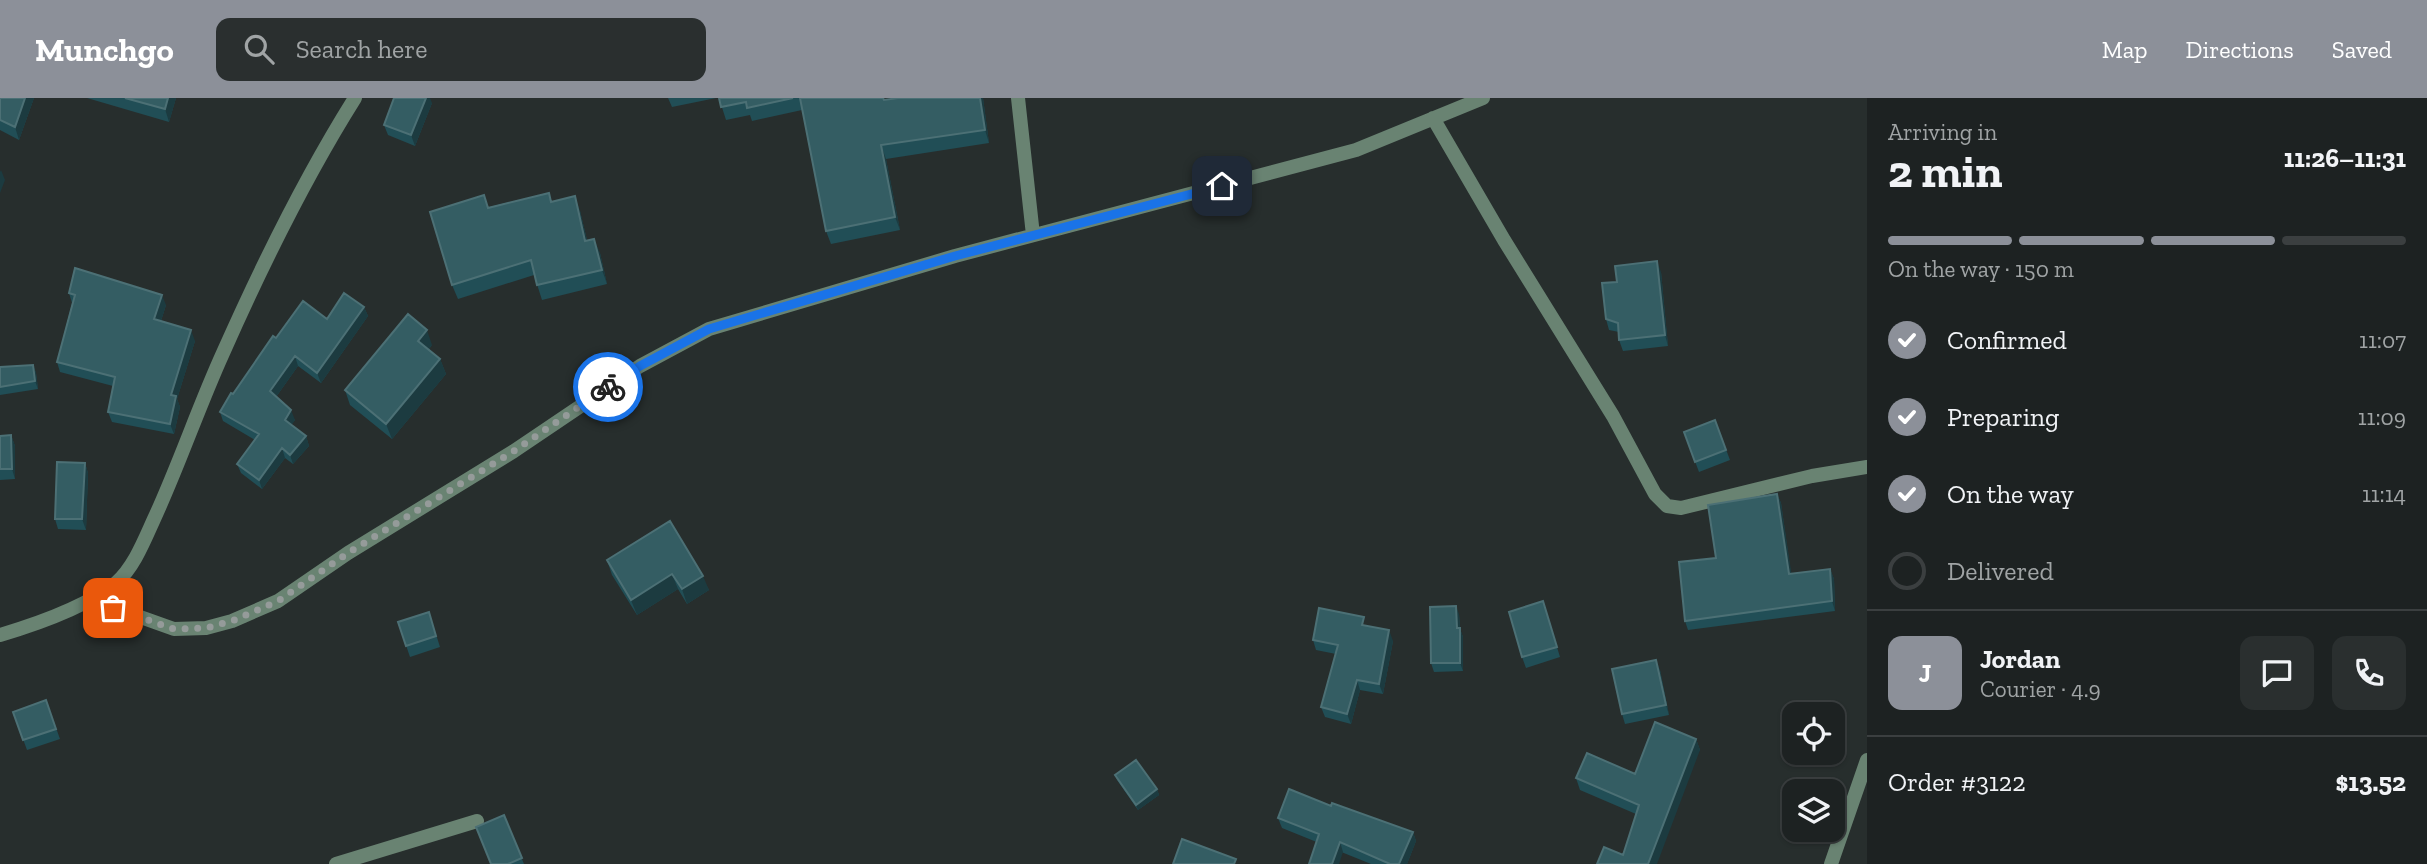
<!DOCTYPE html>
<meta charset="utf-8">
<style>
:root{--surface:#1d2222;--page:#2a2f2f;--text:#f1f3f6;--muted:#a0a4a5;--line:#3b3f40;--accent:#8c9099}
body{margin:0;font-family:"Zilla Slab",serif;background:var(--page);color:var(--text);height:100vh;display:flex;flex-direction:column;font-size:26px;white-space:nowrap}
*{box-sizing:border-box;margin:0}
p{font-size:23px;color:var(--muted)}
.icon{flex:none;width:38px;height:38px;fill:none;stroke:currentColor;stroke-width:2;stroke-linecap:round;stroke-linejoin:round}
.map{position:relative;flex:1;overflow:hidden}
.panel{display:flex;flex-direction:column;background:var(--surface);width:560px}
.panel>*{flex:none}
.tools{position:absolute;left:1782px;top:604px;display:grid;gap:14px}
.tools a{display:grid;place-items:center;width:63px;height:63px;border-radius:14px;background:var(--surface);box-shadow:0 2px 5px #0004,0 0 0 2px var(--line);font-size:35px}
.pin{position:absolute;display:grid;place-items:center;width:60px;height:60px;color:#fff;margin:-30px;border-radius:14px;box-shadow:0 4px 10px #0006}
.courier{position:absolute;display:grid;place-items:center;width:70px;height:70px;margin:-35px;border:5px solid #1a73e8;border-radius:50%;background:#fff;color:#222;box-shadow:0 2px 9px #0007}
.summary em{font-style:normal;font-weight:800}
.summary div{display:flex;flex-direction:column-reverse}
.summary{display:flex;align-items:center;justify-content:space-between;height:119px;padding:0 21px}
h1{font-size:46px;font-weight:800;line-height:52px}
.bar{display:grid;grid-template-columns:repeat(4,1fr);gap:10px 7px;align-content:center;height:84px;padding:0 21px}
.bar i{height:9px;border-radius:5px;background:var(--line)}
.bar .current{background:var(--accent)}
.bar p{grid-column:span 4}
.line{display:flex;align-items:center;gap:18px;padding:0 21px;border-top:2px solid var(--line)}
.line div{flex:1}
.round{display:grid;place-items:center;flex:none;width:74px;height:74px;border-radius:14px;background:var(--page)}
ol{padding:0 21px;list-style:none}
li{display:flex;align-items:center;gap:21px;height:77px}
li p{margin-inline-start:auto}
li .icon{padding:7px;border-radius:50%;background:var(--accent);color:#fff;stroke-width:4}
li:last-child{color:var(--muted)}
li i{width:38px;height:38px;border:4px solid var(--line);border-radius:50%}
header{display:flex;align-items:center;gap:42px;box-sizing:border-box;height:98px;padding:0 35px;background:var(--accent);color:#fff}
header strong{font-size:33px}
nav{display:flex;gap:38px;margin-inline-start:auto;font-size:24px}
.search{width:490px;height:63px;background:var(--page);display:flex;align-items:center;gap:18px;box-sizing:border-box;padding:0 24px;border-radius:14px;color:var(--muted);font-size:26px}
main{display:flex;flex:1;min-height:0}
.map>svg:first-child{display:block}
</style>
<header>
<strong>Munchgo</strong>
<div class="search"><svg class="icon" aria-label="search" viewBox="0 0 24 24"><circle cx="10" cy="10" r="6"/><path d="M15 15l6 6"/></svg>Search here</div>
<nav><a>Map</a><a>Directions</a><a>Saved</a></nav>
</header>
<main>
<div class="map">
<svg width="1867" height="766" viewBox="0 0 1867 766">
<rect width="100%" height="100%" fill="#272e2d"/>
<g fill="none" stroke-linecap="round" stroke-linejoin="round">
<path stroke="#698372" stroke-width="14" d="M 1018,0 L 1033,137
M 1433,20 L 1504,142 L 1613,318 L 1655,396 L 1667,408 L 1681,410 L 1812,378 L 1867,369
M 90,501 L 174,531 L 206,530 L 232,523 L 278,503 L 348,455 L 514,353 L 640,268 L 709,231 L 955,158 L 1356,52 L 1483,0
M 0,537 C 37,526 86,509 116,485 C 134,469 144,443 154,421 C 179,367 198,310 223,255 C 262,167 304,81 355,0
M 336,766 L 477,723
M 1831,766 L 1867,662"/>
</g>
<path fill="#214e56" d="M 0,0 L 34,0 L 19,42 L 0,32 Z
M 87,0 L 176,0 L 169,24 Z
M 668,0 L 716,0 L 672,9 Z
M 719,0 L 884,0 L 884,2 L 983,0 L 989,45 L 886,61 L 900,132 L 831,146 L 826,133 L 802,12 L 752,23 L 750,17 L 726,22 Z
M 432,5 L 415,48 L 388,37 L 384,27 Z
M 549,95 L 552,104 L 580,113 L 587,142 L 600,155 L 607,186 L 542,202 L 534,177 L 458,201 L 452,187 L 489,109 Z
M 1661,174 L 1668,248 L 1623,253 L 1619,242 L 1619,234 L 1609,232 L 1606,221 L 1617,184 Z
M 69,195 L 166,207 L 161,223 L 195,243 L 177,301 L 180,309 L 174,336 L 112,324 L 108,314 L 113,288 L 60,274 L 57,264 L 72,205 Z
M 364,209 L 368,218 L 321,285 L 298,268 L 276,299 L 295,322 L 291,327 L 306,338 L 309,348 L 293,366 L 285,360 L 262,391 L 241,375 L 237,366 L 255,342 L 223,323 L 220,314 L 276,240 L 327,221 Z
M 432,247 L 429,251 L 440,261 L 446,276 L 392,341 L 350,307 L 345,292 Z
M 33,267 L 36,275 L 38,291 L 0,297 L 0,269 Z
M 1715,322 L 1730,362 L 1699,374 L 1684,334 Z
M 11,337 L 15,348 L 15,381 L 0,382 L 0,338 Z
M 85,365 L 88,375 L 86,432 L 58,431 L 55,421 Z
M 1777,396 L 1781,405 L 1791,476 L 1830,471 L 1834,481 L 1835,513 L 1688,532 L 1685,523 L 1716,460 Z
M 670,423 L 709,492 L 687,506 L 678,491 L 637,517 L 612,477 L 607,462 Z
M 1543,503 L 1560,559 L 1526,570 L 1522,559 Z
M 429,514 L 440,549 L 410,559 L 398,524 Z
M 1459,516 L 1460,531 L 1463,539 L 1463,573 L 1434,574 L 1431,565 Z
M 1367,528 L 1393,543 L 1383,596 L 1360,592 L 1351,626 L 1325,619 L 1321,609 L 1336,556 L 1316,552 L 1313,542 Z
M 1660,572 L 1669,617 L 1625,626 L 1622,616 Z
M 46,602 L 60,641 L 27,652 L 13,614 Z
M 1696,641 L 1700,652 L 1623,757 L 1636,716 L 1580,692 L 1576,680 L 1635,676 Z
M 1115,677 L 1157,691 L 1159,697 L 1138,712 L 1117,682 Z
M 1331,708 L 1413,734 L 1416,743 L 1407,766 L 1371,766 L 1282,730 L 1278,720 Z
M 504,717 L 524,766 L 491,766 Z"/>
<path fill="#1c3b40" d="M 25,0 L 34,0 L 19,42 L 15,29 Z
M 168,0 L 176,0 L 169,24 L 165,11 Z
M 426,0 L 430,0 L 432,5 L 415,48 L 411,37 Z
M 980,0 L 983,0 L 989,45 L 985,32 Z
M 881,47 L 886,61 L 900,132 L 895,119 Z
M 1,72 L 5,82 L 0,95 L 0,74 Z
M 575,98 L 580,113 L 591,158 L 585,143 Z
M 594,141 L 600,155 L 607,186 L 602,172 Z
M 1657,163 L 1661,174 L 1668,248 L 1665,237 Z
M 162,197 L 166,207 L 158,232 L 154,221 Z
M 364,209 L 368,218 L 321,285 L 317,275 Z
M 191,232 L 195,243 L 177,301 L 180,309 L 174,336 L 170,326 L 171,297 Z
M 427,232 L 432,247 L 424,257 L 418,243 Z
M 295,258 L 298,268 L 273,303 L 270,293 Z
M 440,261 L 446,276 L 392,341 L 386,326 Z
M 33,267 L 36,275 L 38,291 L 35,283 Z
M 291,312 L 295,322 L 288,332 L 285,322 Z
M 11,337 L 15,348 L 15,381 L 12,371 Z
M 306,338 L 309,348 L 293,366 L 290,357 Z
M 282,350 L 285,360 L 262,391 L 259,382 Z
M 85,365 L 88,375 L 86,432 L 82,421 Z
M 1777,396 L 1781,405 L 1793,486 L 1789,476 Z
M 1830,471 L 1834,481 L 1835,513 L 1832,503 Z
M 672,476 L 678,491 L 637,517 L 631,502 Z
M 703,478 L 709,492 L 687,506 L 682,491 Z
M 1456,508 L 1459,516 L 1460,531 L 1463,539 L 1463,573 L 1460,565 Z
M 1389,532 L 1393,543 L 1383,596 L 1379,586 Z
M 1656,562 L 1660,572 L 1669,617 L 1666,607 Z
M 1357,582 L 1360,592 L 1351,626 L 1347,616 Z
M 1696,641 L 1700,652 L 1657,766 L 1648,766 Z
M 1157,691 L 1159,697 L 1138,712 L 1136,707 Z
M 1413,734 L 1416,743 L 1407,766 L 1399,766 Z
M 1340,744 L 1343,754 L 1339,766 L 1332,766 Z"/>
<path fill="#345d63" stroke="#4c7075" stroke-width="2" d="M 0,0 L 25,0 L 15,29 L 0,22 Z
M 125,0 L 168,0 L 165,11 Z
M 394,0 L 426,0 L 411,37 L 384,27 Z
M 719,0 L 793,0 L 747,10 L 746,4 L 721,9 Z
M 800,0 L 883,0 L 884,2 L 898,0 L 980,0 L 985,32 L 881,47 L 895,119 L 826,133 Z
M 549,95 L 551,104 L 575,98 L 585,143 L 594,141 L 602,172 L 537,187 L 531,162 L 452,187 L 430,114 L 484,97 L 488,110 Z
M 1657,163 L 1665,237 L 1619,242 L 1618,225 L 1606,221 L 1602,185 L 1617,184 L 1615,168 Z
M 75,170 L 162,197 L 154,221 L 191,232 L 171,297 L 176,298 L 170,326 L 108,314 L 115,279 L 57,264 L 75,197 L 69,195 Z
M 344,195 L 364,209 L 317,275 L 295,258 L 270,293 L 291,312 L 285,322 L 306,338 L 290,357 L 282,350 L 259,382 L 237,366 L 259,336 L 220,314 L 231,295 L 233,296 L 273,238 L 276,240 L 303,203 L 327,221 Z
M 408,216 L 427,232 L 418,243 L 440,261 L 386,326 L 345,292 Z
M 33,267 L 35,283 L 0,289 L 0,269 Z
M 1715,322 L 1726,352 L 1695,364 L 1684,334 Z
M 11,337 L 12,371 L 0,371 L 0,338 Z
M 57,364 L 85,365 L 82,421 L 55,421 Z
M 1777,396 L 1789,476 L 1830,471 L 1832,503 L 1685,523 L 1679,464 L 1716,460 L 1708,407 Z
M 670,423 L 703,478 L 682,491 L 672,476 L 631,502 L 607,462 Z
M 1543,503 L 1557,549 L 1522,559 L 1509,514 Z
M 1456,508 L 1457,530 L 1460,530 L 1460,565 L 1431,565 L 1430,509 Z
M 1319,510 L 1364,519 L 1362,527 L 1389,532 L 1379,586 L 1357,582 L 1347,616 L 1321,609 L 1338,547 L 1313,542 Z
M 429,514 L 436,538 L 406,548 L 398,524 Z
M 1656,562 L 1666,607 L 1622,616 L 1612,571 Z
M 46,602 L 56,631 L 23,642 L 13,614 Z
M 1655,624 L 1696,641 L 1648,766 L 1597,766 L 1604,749 L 1623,757 L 1639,707 L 1576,680 L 1587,655 L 1635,676 Z
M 1136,662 L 1157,691 L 1136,707 L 1115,677 Z
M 1289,691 L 1331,708 L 1332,705 L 1413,734 L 1399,766 L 1390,766 L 1340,744 L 1332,766 L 1309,766 L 1319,736 L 1278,720 Z
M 504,717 L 522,760 L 508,766 L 491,766 L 476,729 Z
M 1182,741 L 1236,761 L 1234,766 L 1173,766 Z"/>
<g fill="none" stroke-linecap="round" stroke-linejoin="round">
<path stroke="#959b9a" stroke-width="7" stroke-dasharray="0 12.6" d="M 113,510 L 174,531 L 206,530 L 232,523 L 278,503 L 348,455 L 514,353 L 608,289"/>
<path stroke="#1a73e8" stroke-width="9" d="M 608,289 L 640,268 L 709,231 L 955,158 L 1222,88"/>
</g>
</svg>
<div class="tools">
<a><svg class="icon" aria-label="locate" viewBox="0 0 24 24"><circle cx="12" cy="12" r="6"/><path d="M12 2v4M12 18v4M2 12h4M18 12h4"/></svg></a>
<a><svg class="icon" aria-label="layers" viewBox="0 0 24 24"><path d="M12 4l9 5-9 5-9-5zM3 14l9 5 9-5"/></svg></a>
</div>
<div class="pin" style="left:113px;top:510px;background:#ea580c"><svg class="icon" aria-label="bag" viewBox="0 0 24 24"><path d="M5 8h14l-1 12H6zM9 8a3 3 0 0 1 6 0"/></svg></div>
<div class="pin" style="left:1222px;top:88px;background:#1f2937"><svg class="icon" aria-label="home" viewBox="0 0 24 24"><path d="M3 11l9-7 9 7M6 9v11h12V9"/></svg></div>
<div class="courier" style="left:608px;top:289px"><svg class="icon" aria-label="bike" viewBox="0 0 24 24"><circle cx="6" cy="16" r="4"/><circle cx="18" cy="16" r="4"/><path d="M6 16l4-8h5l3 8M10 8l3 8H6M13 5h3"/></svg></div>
</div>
<section class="panel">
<div class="summary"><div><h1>2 min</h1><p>Arriving in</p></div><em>11:26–11:31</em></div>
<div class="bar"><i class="current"></i><i class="current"></i><i class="current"></i><i></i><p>On the way · 150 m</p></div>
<ol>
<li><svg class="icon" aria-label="check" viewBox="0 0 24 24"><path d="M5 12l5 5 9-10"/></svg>Confirmed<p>11:07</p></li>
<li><svg class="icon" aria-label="check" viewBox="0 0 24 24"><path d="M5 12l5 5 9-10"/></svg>Preparing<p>11:09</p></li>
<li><svg class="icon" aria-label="check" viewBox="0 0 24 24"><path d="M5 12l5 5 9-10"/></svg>On the way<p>11:14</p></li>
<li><i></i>Delivered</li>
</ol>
<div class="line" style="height:126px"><b class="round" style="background:var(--accent);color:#fff">J</b><div><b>Jordan</b><p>Courier · 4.9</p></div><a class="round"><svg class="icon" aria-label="chat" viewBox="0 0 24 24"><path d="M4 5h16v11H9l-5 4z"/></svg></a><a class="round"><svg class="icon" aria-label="phone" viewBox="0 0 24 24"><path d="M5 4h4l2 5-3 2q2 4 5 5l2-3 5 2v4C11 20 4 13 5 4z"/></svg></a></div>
<div class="line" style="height:91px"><div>Order #3122</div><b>$13.52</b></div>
</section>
</main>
